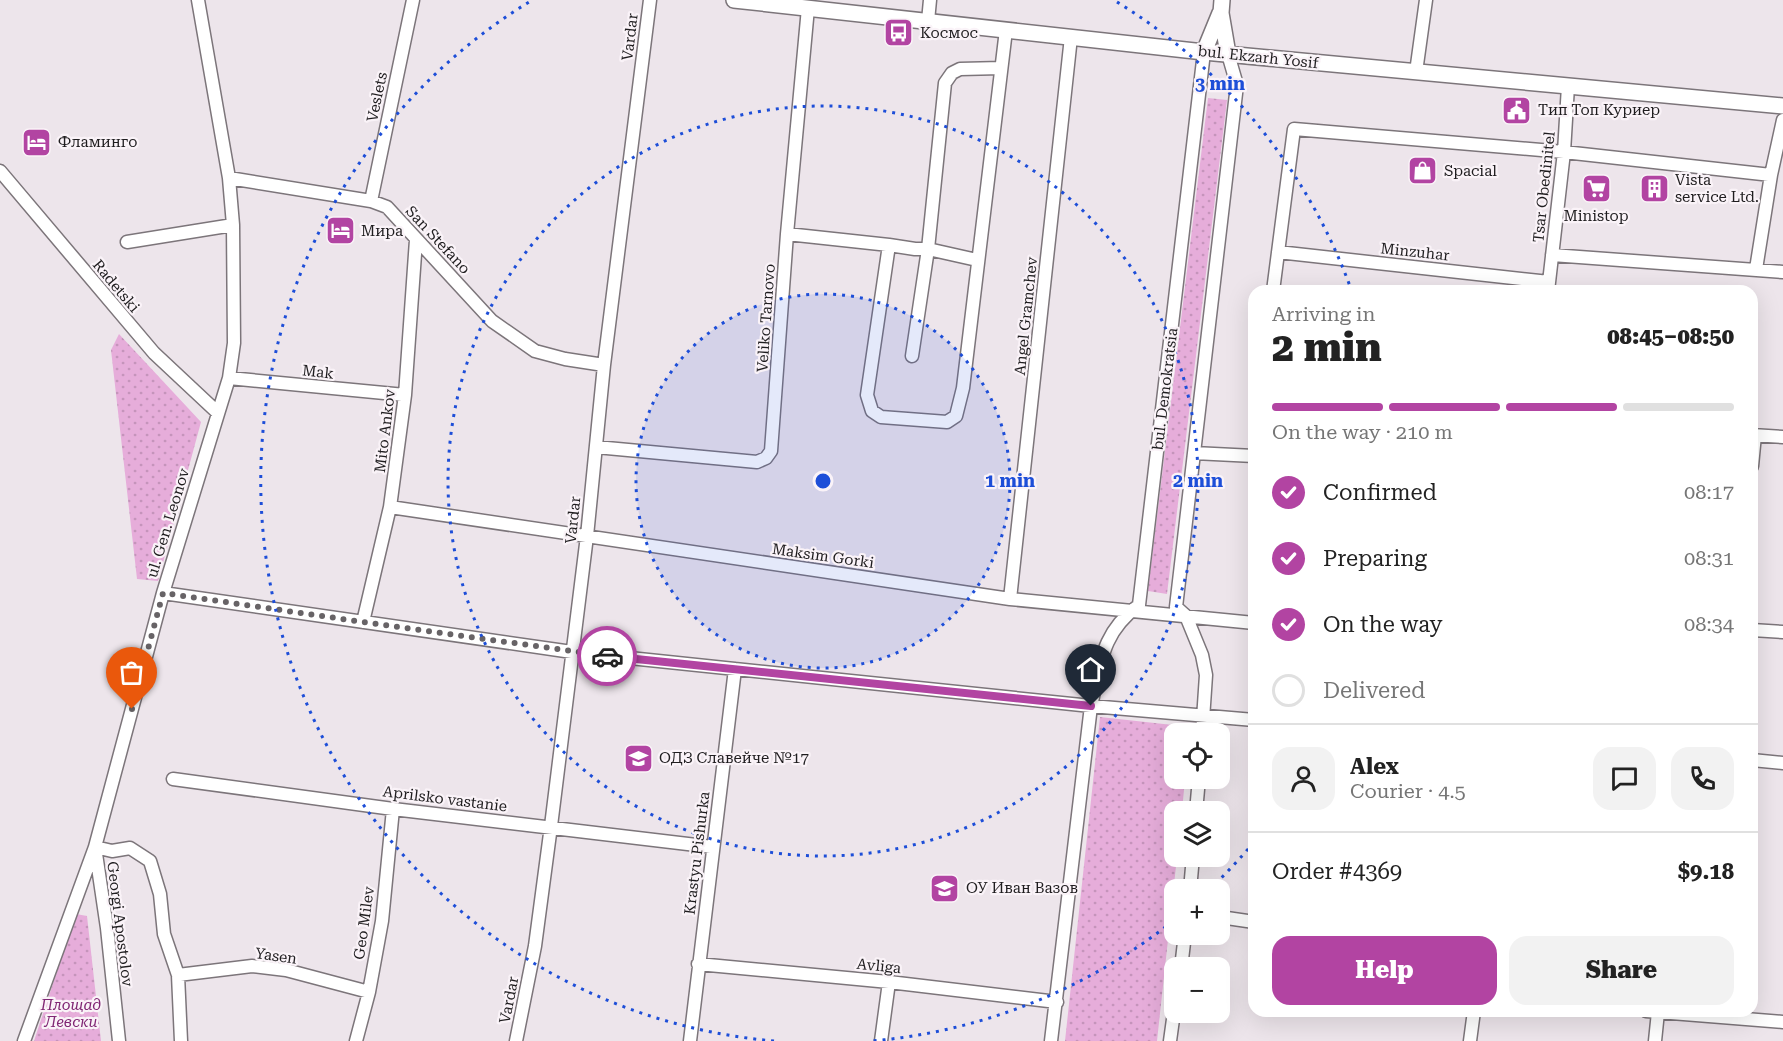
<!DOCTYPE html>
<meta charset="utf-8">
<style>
:root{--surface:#fff;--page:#f2f2f2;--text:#222;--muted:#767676;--line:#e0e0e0;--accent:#b244a2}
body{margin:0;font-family:"Roboto Serif",serif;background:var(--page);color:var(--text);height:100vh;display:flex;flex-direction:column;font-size:22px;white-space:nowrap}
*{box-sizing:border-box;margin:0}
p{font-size:20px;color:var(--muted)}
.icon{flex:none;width:33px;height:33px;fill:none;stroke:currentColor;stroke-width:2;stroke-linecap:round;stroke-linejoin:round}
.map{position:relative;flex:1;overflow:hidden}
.panel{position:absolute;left:1248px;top:285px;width:510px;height:732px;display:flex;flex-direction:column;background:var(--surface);border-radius:18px;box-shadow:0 6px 24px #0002}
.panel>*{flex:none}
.tools{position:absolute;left:1164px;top:723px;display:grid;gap:12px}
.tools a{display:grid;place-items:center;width:66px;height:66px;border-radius:12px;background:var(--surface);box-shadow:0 6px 24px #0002;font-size:30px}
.pin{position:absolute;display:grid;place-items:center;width:51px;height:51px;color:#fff;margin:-62px -26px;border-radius:50% 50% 50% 0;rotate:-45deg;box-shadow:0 0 6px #0007}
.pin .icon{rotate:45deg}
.courier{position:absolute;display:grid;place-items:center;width:60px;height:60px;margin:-30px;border:4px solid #b244a2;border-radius:50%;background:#fff;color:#222;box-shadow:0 2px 8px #0007}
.headline em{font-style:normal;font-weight:800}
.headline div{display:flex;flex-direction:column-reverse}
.headline{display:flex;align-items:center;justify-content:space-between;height:102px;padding:0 24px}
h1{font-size:39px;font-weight:800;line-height:45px}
.bar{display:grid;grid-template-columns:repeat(4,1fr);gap:9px 6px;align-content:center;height:72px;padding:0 24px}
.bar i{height:8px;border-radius:4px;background:var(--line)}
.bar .selected{background:var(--accent)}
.bar p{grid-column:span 4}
.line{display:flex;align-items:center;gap:15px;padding:0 24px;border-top:2px solid var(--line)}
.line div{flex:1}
.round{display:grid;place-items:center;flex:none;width:63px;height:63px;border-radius:18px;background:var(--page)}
ol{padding:0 24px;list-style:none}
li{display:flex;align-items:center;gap:18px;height:66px}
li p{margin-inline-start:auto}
li .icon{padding:6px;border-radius:50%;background:var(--accent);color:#fff;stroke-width:4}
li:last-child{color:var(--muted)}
li i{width:33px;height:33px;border:3px solid var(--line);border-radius:50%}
.primary-button{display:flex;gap:12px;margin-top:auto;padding:12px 24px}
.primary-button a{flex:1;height:69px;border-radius:18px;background:var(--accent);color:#fff;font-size:24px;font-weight:800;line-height:69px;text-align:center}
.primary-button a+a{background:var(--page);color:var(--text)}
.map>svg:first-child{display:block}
</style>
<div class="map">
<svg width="1783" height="1041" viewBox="0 0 1783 1041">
<defs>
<pattern id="grass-dots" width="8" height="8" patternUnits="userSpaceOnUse" patternTransform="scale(1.5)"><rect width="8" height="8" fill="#e6adda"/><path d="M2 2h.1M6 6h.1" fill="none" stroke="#c594bb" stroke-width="1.8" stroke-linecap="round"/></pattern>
</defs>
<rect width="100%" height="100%" fill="#ede5eb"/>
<path fill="url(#grass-dots)" d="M 1208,98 L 1227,100 L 1167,594 L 1148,591 Z
M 119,334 L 201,422 L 158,581 L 137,579 L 111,350 Z
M 1100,717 L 1191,727 L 1190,733 L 1174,734 L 1174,778 L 1185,779 L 1182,811 L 1174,812 L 1174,856 L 1177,857 L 1157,1041 L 1065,1041 Z
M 76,914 L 87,916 L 101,1041 L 34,1041 Z"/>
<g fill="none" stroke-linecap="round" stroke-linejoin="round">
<defs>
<path id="minor" d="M 928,21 L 930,0
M 1416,72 L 1426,0
M 0,171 L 154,353 L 217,412
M 1771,175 L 1783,120
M 229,178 L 371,201 L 387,207 L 492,321 L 535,351 L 565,359 L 604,365
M 371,201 L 413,0
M 787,234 L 889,245
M 127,242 L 233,225
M 1278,252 L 1549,282
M 1552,255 L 1783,272
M 977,260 L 928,249 L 915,249 L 889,245 L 867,395 L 872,411 L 881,417 L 947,422 L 956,416 L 963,388 L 1006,30
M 1273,291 L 1294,129 L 1564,152 L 1771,175 L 1756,269
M 1548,291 L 1564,152 L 1568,86
M 912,356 L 928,249 L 945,83 L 952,73 L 960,69 L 1001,68
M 229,378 L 405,395
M 1752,435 L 1783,437
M 596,447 L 757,462 L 766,458 L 771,451 L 787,234 L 808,8
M 1194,453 L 1254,456
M 1752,466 L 1755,435
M 390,507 L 1010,599 L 1254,623
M 163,593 L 572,652 L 1091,706 L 1254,720
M 1010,599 L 1071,37
M 363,622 L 390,507 L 405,395 L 416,240
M 1752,630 L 1783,632
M 1202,734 L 1206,675 L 1202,655 L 1186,616 L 1176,607 L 1237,85 L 1228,54
M 1752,760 L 1783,763
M 173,779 L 393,809 L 713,847
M 1196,812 L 1199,778
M 1190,890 L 1193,856
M 1220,917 L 1254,922
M 698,964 L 889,982 L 1057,1002
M 1181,968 L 1185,934
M 178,975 L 252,966 L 286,970 L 369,992
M 1646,1011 L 1783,1022
M 24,1041 L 95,847 L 163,593 L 229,378 L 234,343 L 233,225 L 229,178 L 198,0
M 119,1041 L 107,928 L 95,847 L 112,851 L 130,848 L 150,861 L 160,894 L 164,934 L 178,975 L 181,1041
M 356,1041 L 369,992 L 382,921 L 393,809
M 516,1041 L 535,946 L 551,826 L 587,536 L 604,365 L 650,0
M 690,1041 L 735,669
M 881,1041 L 889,982
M 1051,1041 L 1091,706 C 1101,663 1101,633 1139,605 L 1204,52
M 1170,1041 L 1174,1012
M 1470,1041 L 1474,1011
M 1655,1041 L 1658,1012"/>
<path id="tertiary" d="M 734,0 L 1204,52 L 1783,106
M 1222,0 L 1221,13 L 1228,54
M 1204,52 L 1220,13"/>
</defs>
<use href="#minor" stroke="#7c757a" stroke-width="15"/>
<use href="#tertiary" stroke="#7c757a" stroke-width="18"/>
<use href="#minor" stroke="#fff" stroke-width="12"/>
<use href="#tertiary" stroke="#fff" stroke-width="15"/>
</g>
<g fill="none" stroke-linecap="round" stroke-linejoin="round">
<path stroke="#676366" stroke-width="6" stroke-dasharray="0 10.8" d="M 132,709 L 163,593 L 363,622 L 607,656"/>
<path stroke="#b244a2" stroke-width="8" d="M 607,656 L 1091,706"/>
</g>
<circle cx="823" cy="481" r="187" fill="#1d4ed8" fill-opacity=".12"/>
<g fill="none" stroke="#1d4ed8" stroke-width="3" stroke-dasharray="3 6">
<circle cx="823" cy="481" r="187"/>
<circle cx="823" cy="481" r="375"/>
<path d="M1254 842A562 562 0 0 1 1210 889M1173 921A562 562 0 0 1 872 1041M774 1041A562 562 0 0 1 529 2M1117 2A562 562 0 0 1 1351 289"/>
</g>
<defs>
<symbol id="bus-square" viewBox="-11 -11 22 22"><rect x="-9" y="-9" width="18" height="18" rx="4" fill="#b244a2" stroke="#faf3f8"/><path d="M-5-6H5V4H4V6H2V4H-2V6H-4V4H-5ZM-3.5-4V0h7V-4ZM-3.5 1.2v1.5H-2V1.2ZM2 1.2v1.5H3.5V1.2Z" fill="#fff"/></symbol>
<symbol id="civic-square" viewBox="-11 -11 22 22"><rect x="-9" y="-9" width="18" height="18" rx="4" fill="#b244a2" stroke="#faf3f8"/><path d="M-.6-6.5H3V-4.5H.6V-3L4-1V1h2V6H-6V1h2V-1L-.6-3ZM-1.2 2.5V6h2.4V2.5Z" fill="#fff"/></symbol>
<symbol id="hotel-square" viewBox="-11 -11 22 22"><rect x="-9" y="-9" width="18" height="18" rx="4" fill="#b244a2" stroke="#faf3f8"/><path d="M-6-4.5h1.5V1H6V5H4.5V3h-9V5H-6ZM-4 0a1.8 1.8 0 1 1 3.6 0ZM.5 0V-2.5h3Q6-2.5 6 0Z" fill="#fff"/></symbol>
<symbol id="shop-square" viewBox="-11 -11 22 22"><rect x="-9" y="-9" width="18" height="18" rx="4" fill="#b244a2" stroke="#faf3f8"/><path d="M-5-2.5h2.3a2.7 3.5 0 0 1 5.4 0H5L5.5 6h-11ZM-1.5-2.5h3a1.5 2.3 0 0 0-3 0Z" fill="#fff"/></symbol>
<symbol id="supermarket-square" viewBox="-11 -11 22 22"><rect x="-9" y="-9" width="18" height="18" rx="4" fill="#b244a2" stroke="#faf3f8"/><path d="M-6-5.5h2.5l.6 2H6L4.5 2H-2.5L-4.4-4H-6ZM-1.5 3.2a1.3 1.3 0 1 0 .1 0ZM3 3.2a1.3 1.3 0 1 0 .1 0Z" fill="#fff"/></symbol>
<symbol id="building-square" viewBox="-11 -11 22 22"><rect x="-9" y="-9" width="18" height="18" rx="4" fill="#b244a2" stroke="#faf3f8"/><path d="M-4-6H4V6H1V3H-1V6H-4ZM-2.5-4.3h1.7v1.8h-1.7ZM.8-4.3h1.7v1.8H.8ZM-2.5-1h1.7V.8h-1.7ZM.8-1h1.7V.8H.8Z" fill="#fff"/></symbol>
<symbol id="school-square" viewBox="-11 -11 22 22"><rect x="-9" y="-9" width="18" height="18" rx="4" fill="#b244a2" stroke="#faf3f8"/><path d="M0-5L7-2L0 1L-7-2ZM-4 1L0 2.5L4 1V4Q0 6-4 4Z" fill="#fff"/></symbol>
</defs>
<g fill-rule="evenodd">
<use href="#bus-square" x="882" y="16" width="33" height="33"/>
<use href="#civic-square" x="1500" y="94" width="33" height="33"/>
<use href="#hotel-square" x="20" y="126" width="33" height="33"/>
<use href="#shop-square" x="1406" y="154" width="33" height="33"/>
<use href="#supermarket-square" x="1580" y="172" width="33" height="33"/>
<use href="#building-square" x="1638" y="172" width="33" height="33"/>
<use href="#hotel-square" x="324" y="214" width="33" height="33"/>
<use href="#school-square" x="622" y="742" width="33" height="33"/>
<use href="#school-square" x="928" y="872" width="33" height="33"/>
</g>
<g text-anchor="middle" stroke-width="4.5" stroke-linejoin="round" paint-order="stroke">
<g font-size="15" fill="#1f1d1f" stroke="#faf3f8" text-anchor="start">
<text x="920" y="38">Космос</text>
<text x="1538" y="115">Тип Топ Куриер</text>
<text x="58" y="147">Фламинго</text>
<text x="1444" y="176">Spacial</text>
<text x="1675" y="185">Vista<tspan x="1675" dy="17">service Ltd.</tspan></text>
<text x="1596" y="221" text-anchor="middle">Ministop</text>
<text x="361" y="236">Мира</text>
<text x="659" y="763">ОДЗ Славейче №17</text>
<text x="966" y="893">ОУ Иван Вазов</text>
</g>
<g font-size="15" fill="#1f1d1f" stroke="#faf3f8">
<text transform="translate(630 37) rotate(-83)" y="5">Vardar</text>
<text transform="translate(1258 57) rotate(6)" y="5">bul. Ekzarh Yosif</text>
<text transform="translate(377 97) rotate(-78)" y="5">Veslets</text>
<text transform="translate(1544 187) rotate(-84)" y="5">Tsar Obedinitel</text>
<text transform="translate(438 240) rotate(47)" y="5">San Stefano</text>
<text transform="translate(1415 252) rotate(6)" y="5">Minzuhar</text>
<text transform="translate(116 286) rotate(50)" y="5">Radetski</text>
<text transform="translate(1026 316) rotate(-84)" y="5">Angel Gramchev</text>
<text transform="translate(766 318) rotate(-86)" y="5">Veliko Tarnovo</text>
<text transform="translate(318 372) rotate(6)" y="5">Mak</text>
<text transform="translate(1165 389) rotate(-83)" y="5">bul. Demokratsia</text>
<text transform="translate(385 431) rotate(-83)" y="5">Mito Ankov</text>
<text transform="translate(573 520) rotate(-84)" y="5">Vardar</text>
<text transform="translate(168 523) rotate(-73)" y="5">ul. Gen. Leonov</text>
<text transform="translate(823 556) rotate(8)" y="5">Maksim Gorki</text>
<text transform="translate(445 799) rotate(7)" y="5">Aprilsko vastanie</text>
<text transform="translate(697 853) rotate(-83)" y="5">Krastyu Pishurka</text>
<text transform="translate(364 923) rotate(-82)" y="5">Geo Milev</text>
<text transform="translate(120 924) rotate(83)" y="5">Georgi Apostolov</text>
<text transform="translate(276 956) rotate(8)" y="5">Yasen</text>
<text transform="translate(879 966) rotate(6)" y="5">Avliga</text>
<text transform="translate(509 1000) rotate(-79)" y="5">Vardar</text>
</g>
<g font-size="15" font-style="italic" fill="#802774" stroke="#faf3f8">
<text x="71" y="1010">Площад<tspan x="71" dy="17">Левски</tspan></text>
</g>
</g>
<circle cx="823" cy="481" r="9" fill="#1d4ed8" stroke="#faf3f8" stroke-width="3"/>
<g font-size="18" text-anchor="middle" font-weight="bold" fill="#1d4ed8" stroke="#faf3f8" stroke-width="4.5" stroke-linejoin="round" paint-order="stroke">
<text x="1220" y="90">3 min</text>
<text x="1010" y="487">1 min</text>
<text x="1198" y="487">2 min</text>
</g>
</svg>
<div class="tools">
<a><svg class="icon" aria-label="locate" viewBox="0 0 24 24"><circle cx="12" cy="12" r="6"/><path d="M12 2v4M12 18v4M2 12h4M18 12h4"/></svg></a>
<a><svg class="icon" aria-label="layers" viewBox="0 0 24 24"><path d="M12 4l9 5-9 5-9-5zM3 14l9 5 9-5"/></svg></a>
<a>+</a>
<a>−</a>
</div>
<div class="pin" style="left:132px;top:709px;background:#ea580c"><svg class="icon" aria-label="bag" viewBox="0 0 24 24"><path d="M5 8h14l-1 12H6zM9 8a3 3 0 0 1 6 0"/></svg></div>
<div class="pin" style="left:1091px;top:706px;background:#1f2937"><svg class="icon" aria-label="home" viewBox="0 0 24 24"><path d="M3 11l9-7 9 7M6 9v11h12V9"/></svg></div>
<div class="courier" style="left:607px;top:656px"><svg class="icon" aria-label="car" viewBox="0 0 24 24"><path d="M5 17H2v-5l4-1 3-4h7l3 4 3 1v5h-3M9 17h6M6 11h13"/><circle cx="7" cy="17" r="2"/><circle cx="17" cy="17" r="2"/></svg></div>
<section class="panel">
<div class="headline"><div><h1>2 min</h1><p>Arriving in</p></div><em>08:45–08:50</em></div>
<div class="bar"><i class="selected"></i><i class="selected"></i><i class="selected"></i><i></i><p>On the way · 210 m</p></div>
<ol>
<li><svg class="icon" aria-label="check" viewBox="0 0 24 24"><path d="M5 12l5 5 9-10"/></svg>Confirmed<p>08:17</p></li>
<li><svg class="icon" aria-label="check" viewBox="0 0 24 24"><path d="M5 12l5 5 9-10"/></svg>Preparing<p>08:31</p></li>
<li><svg class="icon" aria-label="check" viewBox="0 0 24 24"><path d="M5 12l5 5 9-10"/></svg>On the way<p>08:34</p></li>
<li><i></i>Delivered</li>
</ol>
<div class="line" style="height:108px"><a class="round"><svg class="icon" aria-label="person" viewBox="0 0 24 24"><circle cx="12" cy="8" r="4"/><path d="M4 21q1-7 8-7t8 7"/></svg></a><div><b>Alex</b><p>Courier · 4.5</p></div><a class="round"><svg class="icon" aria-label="chat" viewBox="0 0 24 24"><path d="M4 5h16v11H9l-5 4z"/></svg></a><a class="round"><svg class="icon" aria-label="phone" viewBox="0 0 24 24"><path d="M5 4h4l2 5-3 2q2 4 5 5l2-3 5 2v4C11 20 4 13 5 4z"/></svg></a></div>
<div class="line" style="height:78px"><div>Order #4369</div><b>$9.18</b></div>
<div class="primary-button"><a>Help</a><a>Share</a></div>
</section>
</div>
